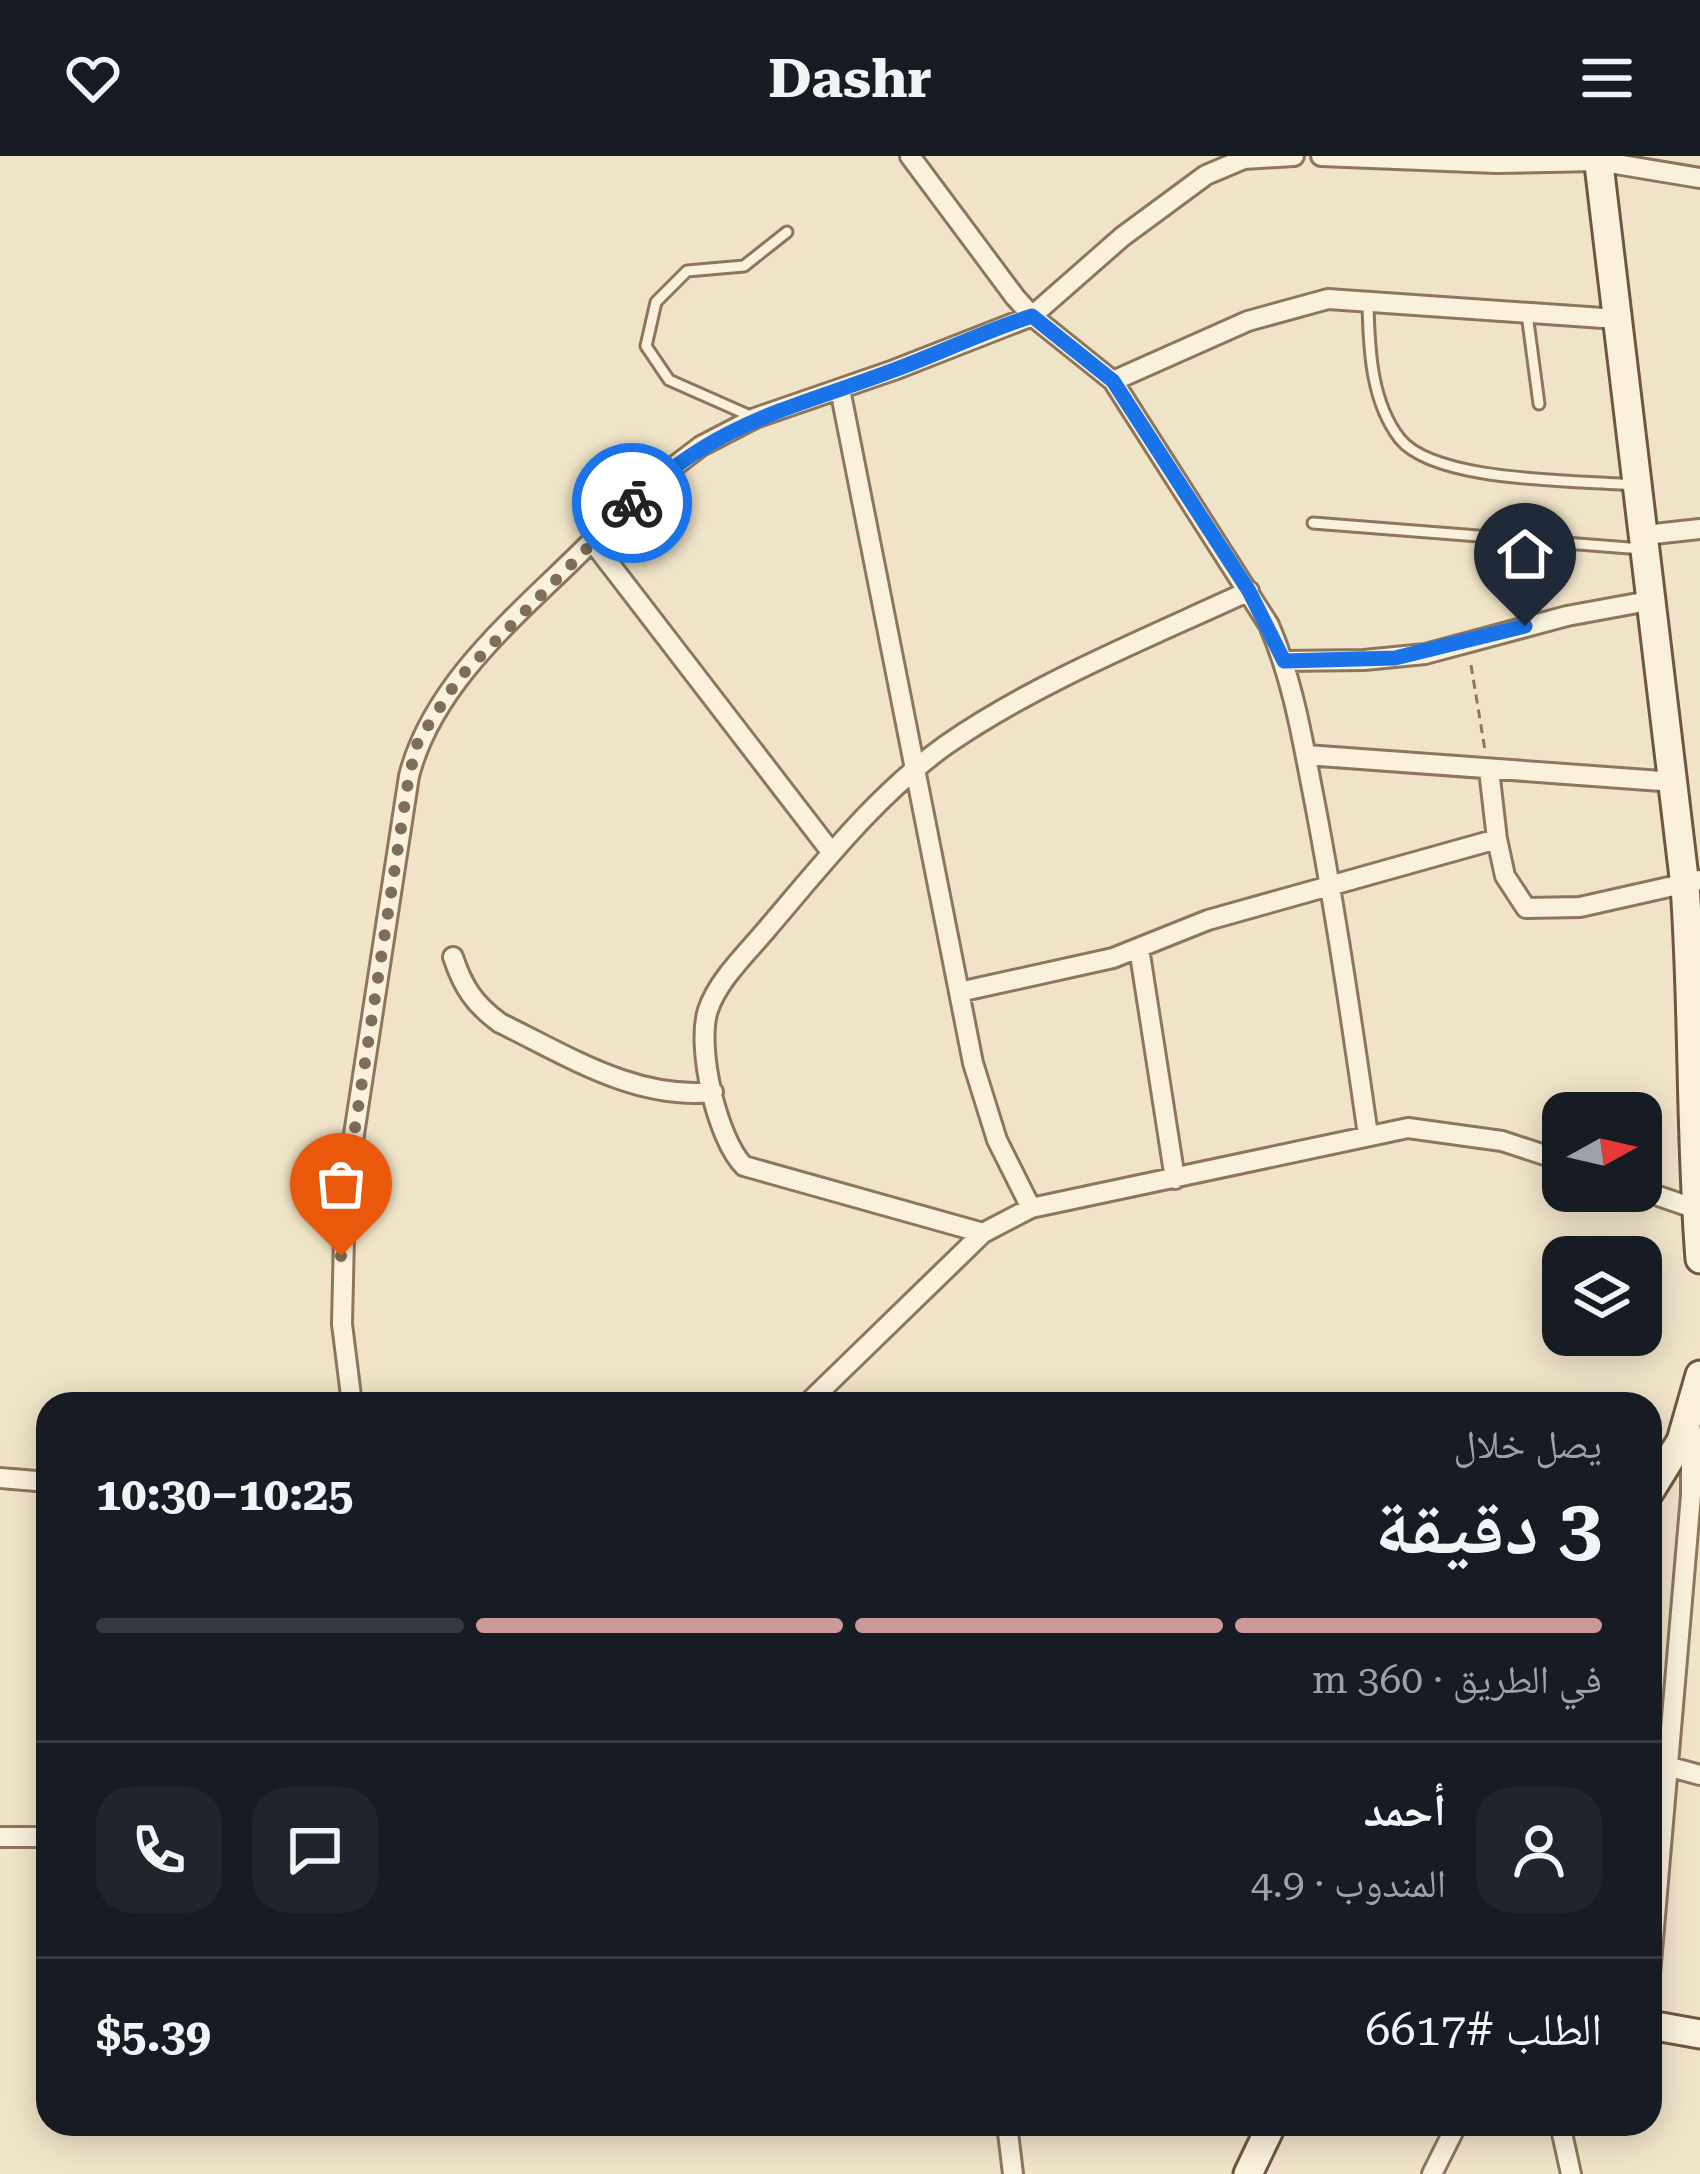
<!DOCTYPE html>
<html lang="ar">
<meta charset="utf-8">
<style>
:root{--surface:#171b24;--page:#20242c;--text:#f1f3f6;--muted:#9ea1a6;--line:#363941;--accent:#cc999b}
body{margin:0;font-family:"Roboto Serif","Noto Naskh Arabic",serif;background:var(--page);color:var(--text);direction:rtl;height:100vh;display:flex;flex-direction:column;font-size:45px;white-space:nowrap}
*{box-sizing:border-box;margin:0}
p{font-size:39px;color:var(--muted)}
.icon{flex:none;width:66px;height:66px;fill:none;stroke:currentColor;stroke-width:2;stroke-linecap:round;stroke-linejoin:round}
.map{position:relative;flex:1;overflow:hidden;direction:ltr}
.drawer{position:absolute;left:36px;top:1236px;width:1626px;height:744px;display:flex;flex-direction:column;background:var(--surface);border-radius:36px;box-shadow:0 6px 30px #0003;direction:rtl}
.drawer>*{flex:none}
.needle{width:78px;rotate:82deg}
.controls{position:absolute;left:1542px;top:936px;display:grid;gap:24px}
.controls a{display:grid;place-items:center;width:120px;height:120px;border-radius:24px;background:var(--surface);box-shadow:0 6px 30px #0003;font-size:60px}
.pin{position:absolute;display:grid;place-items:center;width:102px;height:102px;color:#fff;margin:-123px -51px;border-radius:50% 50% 50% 0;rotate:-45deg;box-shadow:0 0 12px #0007}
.pin .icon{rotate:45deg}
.courier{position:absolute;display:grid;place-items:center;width:120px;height:120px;margin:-60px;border:9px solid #1a73e8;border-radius:50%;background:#fff;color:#222;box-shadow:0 3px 15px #0007}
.overview em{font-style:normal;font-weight:700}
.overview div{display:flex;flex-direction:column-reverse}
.overview{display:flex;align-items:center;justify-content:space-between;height:204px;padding:0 60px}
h1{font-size:78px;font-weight:700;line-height:90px}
.bar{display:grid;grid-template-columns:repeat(4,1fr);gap:18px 12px;align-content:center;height:144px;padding:0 60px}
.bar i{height:15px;border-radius:9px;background:var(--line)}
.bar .active{background:var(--accent)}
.bar p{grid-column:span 4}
.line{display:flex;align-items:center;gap:30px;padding:0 60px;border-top:3px solid var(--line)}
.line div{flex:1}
.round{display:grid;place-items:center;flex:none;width:126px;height:126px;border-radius:36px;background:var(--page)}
header{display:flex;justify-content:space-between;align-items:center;height:156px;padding:0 60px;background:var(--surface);font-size:54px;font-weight:700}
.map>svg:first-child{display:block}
</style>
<header><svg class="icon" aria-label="menu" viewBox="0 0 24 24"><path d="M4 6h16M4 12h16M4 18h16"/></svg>Dashr<svg class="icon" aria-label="heart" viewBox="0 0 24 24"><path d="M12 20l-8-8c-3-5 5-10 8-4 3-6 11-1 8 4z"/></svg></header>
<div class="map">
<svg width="1700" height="2018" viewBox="0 0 1700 2018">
<rect width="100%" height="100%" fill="#f0e4c8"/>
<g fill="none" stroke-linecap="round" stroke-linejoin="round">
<defs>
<path id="lane" d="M 1368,148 C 1369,193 1371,246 1400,283 C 1436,327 1578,324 1635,329
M 1527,158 L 1539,248
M 755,262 L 669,224 L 646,190 L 656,146 L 687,115 L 744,110 L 787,76
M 1313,367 L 1642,393"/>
<path id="street" d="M 910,0 L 1015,141 L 1032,160 L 1113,225 L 1269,469 C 1294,527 1303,587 1315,648 C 1336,758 1352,868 1368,979
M 1321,0 L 1496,7 L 1598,5 L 1700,22
M 1113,225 L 1248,165 L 1328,143 L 1617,163
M 840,233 L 973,907 L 997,984 L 1031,1052
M 1645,379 L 1700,373
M 1284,505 L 1364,504 L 1425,498 L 1567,460 L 1654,444
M 1306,599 L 1675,626
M 1489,614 L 1497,683
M 832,697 L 592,385 L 655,325 L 701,290 L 755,262 L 894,214 L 1032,160 L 1122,81 L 1206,19 L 1244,3 L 1294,0
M 1139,792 L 1175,1023
M 453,801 C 463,831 474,848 500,867 C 568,900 635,944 713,936
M 959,836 L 1113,802 L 1208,764 L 1497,683 L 1505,720 L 1526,752 L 1580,751 L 1700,724
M 1641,1034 L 1696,1053
M 983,1077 L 744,1010 C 717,983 696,891 708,854 C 718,824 747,797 767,773 C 822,709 877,638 946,589 C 1035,527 1150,481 1249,435
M 352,1248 L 342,1168 L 345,1037 L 409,620 C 434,523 524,454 592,385
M 807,1248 L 983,1077 L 1031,1052 L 1408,972 L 1502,985 L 1563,1005
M 0,1322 L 48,1326
M 1667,1610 L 1700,1619
M 0,1681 L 48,1681
M 1650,1819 L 1691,1339 L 1691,1274
M 1007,1968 L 1013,2018
M 1560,1968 L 1571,2018
M 1432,2018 L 1457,1968"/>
<path id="secondary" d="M 1598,0 L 1685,730 C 1694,854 1690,978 1700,1103
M 1650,1335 L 1681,1285 L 1700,1219
M 1650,1869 L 1700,1878
M 1248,2018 L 1272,1968"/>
</defs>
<use href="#lane" stroke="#8d765c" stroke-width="15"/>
<use href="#street" stroke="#8d765c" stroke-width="24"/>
<use href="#secondary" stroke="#6f573f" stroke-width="33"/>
<path stroke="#8d765c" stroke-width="3" stroke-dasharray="9 6" stroke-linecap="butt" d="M 1471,509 L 1485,594"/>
<use href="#lane" stroke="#faf1dc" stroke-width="9"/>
<use href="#street" stroke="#faf1dc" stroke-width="18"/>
<use href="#secondary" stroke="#faf1dc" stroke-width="27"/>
</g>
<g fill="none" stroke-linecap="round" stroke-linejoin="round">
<path stroke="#7c6e5b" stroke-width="12" stroke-dasharray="0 21.6" d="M 341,1100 L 345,1037 L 409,620 L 418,585 L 459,522 L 632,347"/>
<path stroke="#1a73e8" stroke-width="15" d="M 632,347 C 718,265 788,254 894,214 C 940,197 985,175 1032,160 L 1113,225 L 1249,435 L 1284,505 L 1395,502 L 1525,470"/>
</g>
</svg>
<div class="controls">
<a><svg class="needle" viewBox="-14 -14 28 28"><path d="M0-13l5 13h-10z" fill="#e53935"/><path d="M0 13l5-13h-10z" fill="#9ea1a6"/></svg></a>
<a><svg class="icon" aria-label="layers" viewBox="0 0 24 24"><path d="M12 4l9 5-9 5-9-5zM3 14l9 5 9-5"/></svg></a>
</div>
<div class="pin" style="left:341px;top:1100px;background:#ea580c"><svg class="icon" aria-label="bag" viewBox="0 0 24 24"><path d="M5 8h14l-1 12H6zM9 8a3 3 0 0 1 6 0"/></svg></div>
<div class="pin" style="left:1525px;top:470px;background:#1f2937"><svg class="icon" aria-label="home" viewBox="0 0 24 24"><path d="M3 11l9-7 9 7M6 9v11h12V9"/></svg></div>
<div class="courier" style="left:632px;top:347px"><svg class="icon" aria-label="bike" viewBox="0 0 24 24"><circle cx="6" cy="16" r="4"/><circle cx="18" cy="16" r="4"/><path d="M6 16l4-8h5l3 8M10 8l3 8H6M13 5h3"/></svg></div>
<section class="drawer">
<div class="overview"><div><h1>3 دقيقة</h1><p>يصل خلال</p></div><em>10:25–10:30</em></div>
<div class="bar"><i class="active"></i><i class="active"></i><i class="active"></i><i></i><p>في الطريق · 360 m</p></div>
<div class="line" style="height:216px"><a class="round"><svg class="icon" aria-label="person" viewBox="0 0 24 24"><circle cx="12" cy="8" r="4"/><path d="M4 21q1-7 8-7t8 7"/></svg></a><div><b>أحمد</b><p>المندوب · 4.9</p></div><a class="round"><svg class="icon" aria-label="chat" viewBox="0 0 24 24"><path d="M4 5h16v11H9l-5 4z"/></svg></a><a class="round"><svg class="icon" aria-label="phone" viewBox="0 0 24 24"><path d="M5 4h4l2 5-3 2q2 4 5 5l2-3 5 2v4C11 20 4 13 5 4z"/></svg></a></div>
<div class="line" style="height:156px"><div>الطلب #6617</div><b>$5.39</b></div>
</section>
</div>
